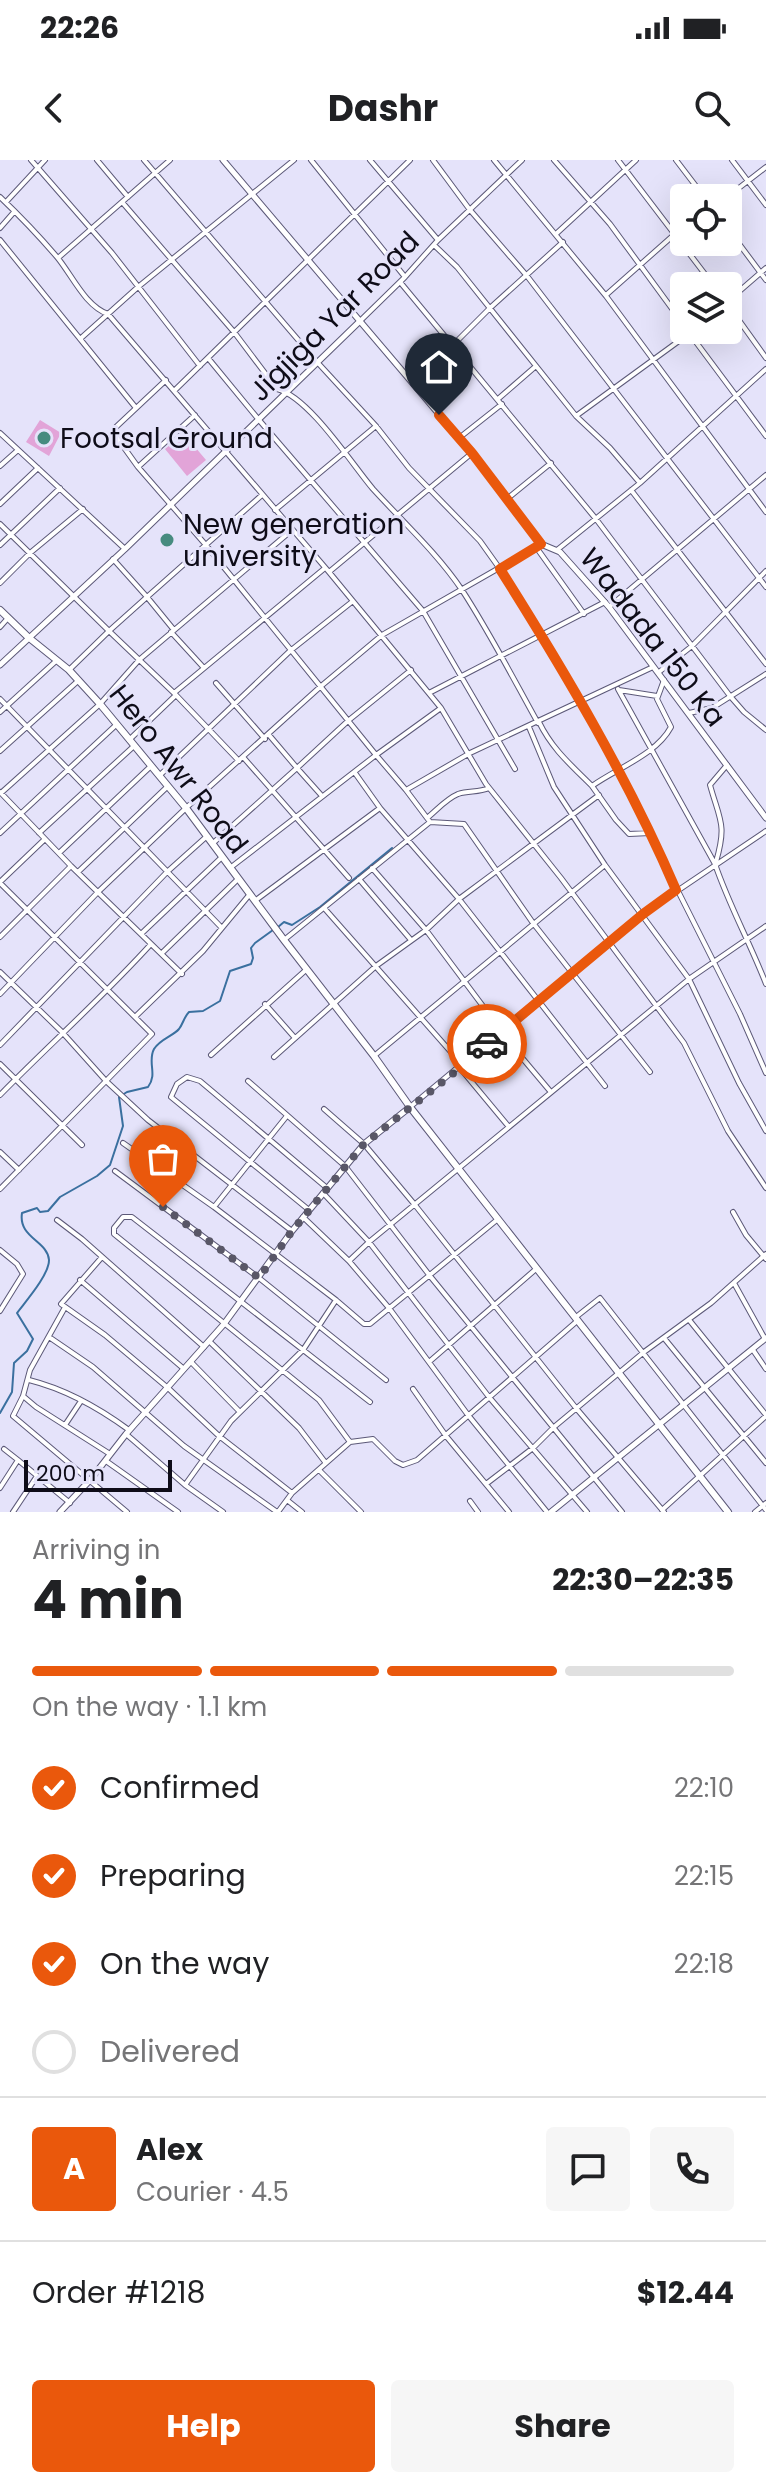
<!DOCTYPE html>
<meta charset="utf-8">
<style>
:root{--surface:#fff;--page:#f6f6f6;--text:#202124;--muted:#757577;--line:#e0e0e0;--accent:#ea580c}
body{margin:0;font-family:Poppins,sans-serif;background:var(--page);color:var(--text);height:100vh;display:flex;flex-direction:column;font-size:30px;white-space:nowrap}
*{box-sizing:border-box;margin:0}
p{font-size:26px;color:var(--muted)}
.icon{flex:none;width:44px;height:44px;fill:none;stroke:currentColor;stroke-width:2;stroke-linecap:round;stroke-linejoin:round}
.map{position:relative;height:1352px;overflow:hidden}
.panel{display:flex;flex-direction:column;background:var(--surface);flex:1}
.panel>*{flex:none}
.buttons{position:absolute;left:670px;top:24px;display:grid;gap:16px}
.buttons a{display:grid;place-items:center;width:72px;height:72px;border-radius:8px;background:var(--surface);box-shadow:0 8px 32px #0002;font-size:40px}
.scale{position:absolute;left:24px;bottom:20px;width:148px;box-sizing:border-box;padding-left:8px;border:4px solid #0e0c18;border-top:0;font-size:22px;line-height:28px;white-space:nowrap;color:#0e0c18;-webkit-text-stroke:6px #e5e3fa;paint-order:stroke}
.pin{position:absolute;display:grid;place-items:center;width:68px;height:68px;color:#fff;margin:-82px -34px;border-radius:50% 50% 50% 0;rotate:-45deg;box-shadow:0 0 8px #0007}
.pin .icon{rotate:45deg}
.courier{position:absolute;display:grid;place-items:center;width:80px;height:80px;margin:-40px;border:6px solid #ea580c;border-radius:50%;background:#fff;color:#222;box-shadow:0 2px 10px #0007}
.overview em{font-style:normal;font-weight:700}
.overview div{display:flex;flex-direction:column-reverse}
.overview{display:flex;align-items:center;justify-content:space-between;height:136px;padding:0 32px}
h1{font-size:52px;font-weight:700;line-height:60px}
.bar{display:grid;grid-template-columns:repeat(4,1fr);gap:12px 8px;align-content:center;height:96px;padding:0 32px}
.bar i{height:10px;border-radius:6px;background:var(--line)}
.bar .selected{background:var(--accent)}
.bar p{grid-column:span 4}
.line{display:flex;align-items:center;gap:20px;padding:0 32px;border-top:2px solid var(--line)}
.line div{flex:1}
.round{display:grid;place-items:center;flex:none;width:84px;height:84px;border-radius:8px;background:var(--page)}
ol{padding:0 32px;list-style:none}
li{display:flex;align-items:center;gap:24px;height:88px}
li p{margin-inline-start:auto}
li .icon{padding:8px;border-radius:50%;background:var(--accent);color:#fff;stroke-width:4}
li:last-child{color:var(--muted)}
li i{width:44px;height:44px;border:4px solid var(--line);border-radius:50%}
.cta{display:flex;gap:16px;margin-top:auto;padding:16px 32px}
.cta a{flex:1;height:92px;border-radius:8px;background:var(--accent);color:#fff;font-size:32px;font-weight:700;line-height:92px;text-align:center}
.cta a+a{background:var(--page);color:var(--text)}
.status{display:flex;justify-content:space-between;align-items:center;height:56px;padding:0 40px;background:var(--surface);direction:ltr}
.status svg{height:22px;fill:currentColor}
header{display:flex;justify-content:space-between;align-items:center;height:104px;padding:0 32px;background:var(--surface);font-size:36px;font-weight:700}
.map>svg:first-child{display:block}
</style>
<div class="status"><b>22:26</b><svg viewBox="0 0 49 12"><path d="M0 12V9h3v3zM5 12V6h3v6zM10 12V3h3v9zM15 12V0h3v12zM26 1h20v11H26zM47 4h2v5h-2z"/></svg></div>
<header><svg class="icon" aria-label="back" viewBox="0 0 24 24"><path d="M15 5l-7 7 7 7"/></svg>Dashr<svg class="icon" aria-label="search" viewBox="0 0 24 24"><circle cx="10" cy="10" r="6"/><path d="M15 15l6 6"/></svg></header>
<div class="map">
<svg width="766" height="1352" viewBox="0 0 766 1352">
<rect width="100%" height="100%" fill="#e5e3fa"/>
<path fill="#e2a4d8" d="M 40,260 L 61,273 L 49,296 L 26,282 Z
M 184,274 L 206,300 L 187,316 L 165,289 Z"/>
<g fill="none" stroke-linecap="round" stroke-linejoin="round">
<path stroke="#3a709f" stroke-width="2" d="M 278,767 L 284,762 L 292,765 L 320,747 L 392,688
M 0,1253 L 12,1232 L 14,1203 L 27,1191 L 33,1179 L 17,1153 C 26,1141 49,1115 49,1100 C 48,1081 18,1078 22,1053 L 37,1048 L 40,1052 L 48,1051 L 60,1037 L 97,1016 L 110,1005 L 123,966 L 119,937 L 127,932 L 148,927 C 158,914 147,902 154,889 C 160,879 173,876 179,869 C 183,864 184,857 189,852 L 203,851 L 220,841 L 230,811 L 251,804 L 253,798 L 251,788 L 255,783 L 273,770"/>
<defs>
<path id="minor" d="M 31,0 L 112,93 L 200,206
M 97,0 L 128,37
M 144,0 L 318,203 L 376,266 L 409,308 L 480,381 L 500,409 L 581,543 L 617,610 L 740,854 L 766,913
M 311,0 L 405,117
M 370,0 L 438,80
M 433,0 L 470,50 L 527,116 L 766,427
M 494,0 L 606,136 L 766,352
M 554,0 L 610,64 L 684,165
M 618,0 L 714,126
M 676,0 L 705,38
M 732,0 L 766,45
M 0,37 C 20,56 39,76 57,97 C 72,115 85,146 108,154 L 329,412
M 726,38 L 766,7
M 6,42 L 45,0
M 122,42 L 234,172 L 277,229 C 309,237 351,303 373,329 C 403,362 437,393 462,430 C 490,473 513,518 538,563
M 0,68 L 14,52
M 728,69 L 766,120
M 557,73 L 636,0
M 0,80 L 136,248
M 434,85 L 457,107 L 576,256 L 610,288 L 640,323
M 58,98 L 170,0
M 400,122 L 596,359 L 730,536 L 744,552 L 766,570
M 606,135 L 676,73
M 728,141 L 766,108
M 728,145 L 766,198
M 359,162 L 405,117 L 438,80 L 522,0
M 687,170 L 766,276
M 80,179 L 138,127 L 294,0
M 453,185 L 490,148 L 563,82
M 208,198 L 259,260 L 423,451 L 515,609
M 166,220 L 116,267 L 115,275 L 138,307 L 205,384 L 376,595 L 230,708
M 175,230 L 410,0
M 498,239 L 536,206
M 576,256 L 694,170
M 0,273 L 125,389
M 459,278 L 502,244
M 472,293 L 329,412 L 441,548 L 486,624 L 561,718 L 684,883 L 728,971 L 766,1028
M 0,306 L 18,290
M 138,307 L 195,255
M 631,330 L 766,504
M 507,339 L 551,303
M 0,344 L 38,308
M 275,350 L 376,266
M 0,364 L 109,471 L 69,510
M 0,385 L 60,328
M 536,387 L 584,454
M 557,390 L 640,323 L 766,209
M 113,399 L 147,437 L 109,471 L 174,533 L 239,601
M 0,423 L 30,393 L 83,349
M 609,447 L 766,315
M 0,467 L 8,458
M 174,470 L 147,437 L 262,335
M 171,472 L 204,508
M 659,512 L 692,486 L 766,411
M 216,523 L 265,579
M 618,529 L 715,704 C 729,745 750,783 766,824
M 619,530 L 657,536
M 174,533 L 325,408
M 429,533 L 605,442
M 0,539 L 221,767
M 441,548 L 376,595 L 406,630 L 470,593 L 653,507
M 0,552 L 56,501
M 689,553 L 712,548 L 766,514
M 539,562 C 552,589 571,605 592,626
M 529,567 L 554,627 L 605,705 L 689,819 L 739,923 L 766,971
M 129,580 L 176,535
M 0,591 L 79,520
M 243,597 L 349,718
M 159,616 L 290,491 L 353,441
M 406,630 L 430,662 L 464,664 L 533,763 L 650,912
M 0,632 L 71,706 L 182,814
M 1,633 L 100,544 L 139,500 L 292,370
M 599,635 L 459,739 L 605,926
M 322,636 L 297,608 L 349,560 L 411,510
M 427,658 C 437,650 446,639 458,634 C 469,630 478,633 489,628
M 0,673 L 116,565
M 39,673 L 134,586
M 650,673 L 629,674 L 616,660 L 592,626 C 617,608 656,595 671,567 L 657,539 L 664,520
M 212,684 L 297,608 L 269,575
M 59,693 L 151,606
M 716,702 C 727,664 720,661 710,625 L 727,605
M 372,708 L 426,770 L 518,893 L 550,931
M 78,712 L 167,627
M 359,719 L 411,780
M 0,722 L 45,679
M 0,723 L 152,874 L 0,1029
M 256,740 L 380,648 L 355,613
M 325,749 L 458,900 L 460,908 L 509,967
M 141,774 L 222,697
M 0,777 L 71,706
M 284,780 L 430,662
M 162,793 L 238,719
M 0,812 L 62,872 L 106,921 L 148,960 L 292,1071
M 0,834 L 98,732 L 186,648 L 320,527 L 382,475 L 541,384
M 265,844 L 295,878
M 136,856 L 203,791 L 250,734
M 0,885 L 167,712 L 206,677
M 211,895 L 307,809
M 374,896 L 605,705
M 274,897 L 376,806 L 426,770 L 459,739 L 380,648
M 0,904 L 82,985
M 248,921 L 345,1006 L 430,1116 L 622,1352
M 0,935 C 50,884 103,837 151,784
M 410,947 L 643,754 L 766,671
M 324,949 L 364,984 L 415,1045 L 576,1248 L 664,1352
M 123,983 L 214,1047 L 336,1140
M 0,992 L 19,1010
M 115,1011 L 259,1118 L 386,1220
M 323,1033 L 369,1082 L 689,819 L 766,766
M 214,1047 L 286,957
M 309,1050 L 171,937 L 177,924 L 187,917 L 200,921 L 327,1028
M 733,1052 L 746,1075 L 766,1099
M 303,1057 L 349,1101 L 389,1148 L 468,1255 L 547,1352
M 57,1060 L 82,1079 L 204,1187
M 0,1090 L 17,1104 L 23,1114 L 0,1151
M 102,1097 L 61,1144 L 105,1175 L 168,1228 L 219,1276 L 292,1333
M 349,1101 L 369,1082 L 489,1237 L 587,1352
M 80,1120 L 184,1209
M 734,1123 L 765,1179
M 64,1149 L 30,1210 L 23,1236 L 13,1256 L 127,1352
M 576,1157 L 600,1138 L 766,1350
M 690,1161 L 766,1255
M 49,1177 L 93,1207 L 184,1286 L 277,1352
M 664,1178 L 766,1303
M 209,1181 L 299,1268 L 325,1302
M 753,1190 L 766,1209
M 191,1202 L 240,1252
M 429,1202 L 536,1109
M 29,1220 C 65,1229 99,1248 129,1270
M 413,1229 L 446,1276 L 509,1352
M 23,1236 L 36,1247 L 110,1294
M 65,1265 L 81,1241
M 126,1274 L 185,1325 L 223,1352
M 350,1282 L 373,1279 L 395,1301 L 403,1305 L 417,1300 L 576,1162
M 4,1289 L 18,1300
M 106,1301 L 178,1352
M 319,1310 L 361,1352
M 486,1324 L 533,1288 L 554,1267 L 644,1192 L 711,1143 L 766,1094
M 185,1325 L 231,1261 L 303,1190 L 336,1140 L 364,1164 L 370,1164 L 498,1059
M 0,1328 L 18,1300 L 70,1343
M 287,1340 L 302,1352
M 470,1341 L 478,1352
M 662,1350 L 766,1256
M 13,1352 L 37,1316
M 278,1352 L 292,1333 L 350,1282 L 319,1240 L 114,1074 L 114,1068 L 123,1057 L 132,1057 L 370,1242
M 755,1352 L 766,1343"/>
<path id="tertiary" d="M 223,0 L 472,293 L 541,384 L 560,392 L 609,447 L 766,658
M 0,505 L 125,389 L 359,162
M 60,1352 L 91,1319 L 126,1274 L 224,1164 L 292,1071 L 364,984 L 410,947
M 551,1352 L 766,1178"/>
<path id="secondary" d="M 0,450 L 28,477 L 69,510 L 100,544 L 186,648 L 284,780 L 374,896 L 410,947 L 728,1352"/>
</defs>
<use href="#minor" stroke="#5c5978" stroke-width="6"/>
<use href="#tertiary" stroke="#5c5978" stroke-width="7"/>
<use href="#secondary" stroke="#5c5978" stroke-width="8"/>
<use href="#minor" stroke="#fff" stroke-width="4"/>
<use href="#tertiary" stroke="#fff" stroke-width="5"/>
<use href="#secondary" stroke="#fff" stroke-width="6"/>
</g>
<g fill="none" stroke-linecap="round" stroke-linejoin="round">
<path stroke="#595767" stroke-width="8" stroke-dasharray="0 14.4" d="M 163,1047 L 259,1118 L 292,1071 L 364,984 L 460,908 L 487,884"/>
<path stroke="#ea580c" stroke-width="10" d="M 439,255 L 472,293 L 541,384 L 500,409 C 565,512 628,618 676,730 L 643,754 L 487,884"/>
</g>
<g fill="#478b7f" stroke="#e5e3fa" stroke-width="3">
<circle cx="44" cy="278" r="8"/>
<circle cx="167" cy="380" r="8"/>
</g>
<g text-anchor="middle" stroke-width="6" stroke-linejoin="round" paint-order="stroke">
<g font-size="28" fill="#0e0c18" stroke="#e5e3fa">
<text transform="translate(334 156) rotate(-45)" y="10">Jigjiga Yar Road</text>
<text transform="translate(653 477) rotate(52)" y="10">Wadada 150 Ka</text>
<text transform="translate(179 609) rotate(52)" y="10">Hero Awr Road</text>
</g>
<g font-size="28" fill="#0e0c18" stroke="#e5e3fa" text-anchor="start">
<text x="60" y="288">Footsal Ground</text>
<text x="183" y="374">New generation<tspan x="183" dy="32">university</tspan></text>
</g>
</g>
</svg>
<div class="buttons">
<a><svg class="icon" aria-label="locate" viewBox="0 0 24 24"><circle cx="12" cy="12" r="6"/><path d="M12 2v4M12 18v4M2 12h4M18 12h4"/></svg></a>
<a><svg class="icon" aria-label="layers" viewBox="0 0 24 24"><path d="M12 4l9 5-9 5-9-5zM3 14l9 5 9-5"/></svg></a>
</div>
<div class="scale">200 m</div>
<div class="pin" style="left:163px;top:1047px;background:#ea580c"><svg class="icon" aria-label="bag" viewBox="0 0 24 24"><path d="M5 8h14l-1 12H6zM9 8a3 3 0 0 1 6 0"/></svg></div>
<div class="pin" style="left:439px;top:255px;background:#1f2937"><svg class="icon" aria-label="home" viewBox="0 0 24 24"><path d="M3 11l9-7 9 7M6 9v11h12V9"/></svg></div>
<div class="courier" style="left:487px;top:884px"><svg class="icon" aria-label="car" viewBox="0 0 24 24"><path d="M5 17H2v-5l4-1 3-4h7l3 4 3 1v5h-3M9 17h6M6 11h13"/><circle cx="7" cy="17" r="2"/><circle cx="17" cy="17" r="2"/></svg></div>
</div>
<section class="panel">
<div class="overview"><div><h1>4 min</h1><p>Arriving in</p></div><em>22:30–22:35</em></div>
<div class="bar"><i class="selected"></i><i class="selected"></i><i class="selected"></i><i></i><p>On the way · 1.1 km</p></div>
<ol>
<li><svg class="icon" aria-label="check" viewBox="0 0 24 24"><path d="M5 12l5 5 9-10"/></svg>Confirmed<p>22:10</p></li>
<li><svg class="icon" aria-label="check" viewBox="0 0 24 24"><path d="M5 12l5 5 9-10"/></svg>Preparing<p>22:15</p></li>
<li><svg class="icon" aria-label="check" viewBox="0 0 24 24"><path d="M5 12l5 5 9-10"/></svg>On the way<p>22:18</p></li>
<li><i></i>Delivered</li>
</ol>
<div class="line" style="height:144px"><b class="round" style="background:var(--accent);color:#fff">A</b><div><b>Alex</b><p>Courier · 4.5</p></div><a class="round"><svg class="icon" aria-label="chat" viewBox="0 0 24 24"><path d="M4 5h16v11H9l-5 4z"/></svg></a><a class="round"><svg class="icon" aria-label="phone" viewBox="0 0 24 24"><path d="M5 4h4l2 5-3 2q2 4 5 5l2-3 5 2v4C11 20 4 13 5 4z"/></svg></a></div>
<div class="line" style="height:104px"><div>Order #1218</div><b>$12.44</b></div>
<div class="cta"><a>Help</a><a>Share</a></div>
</section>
